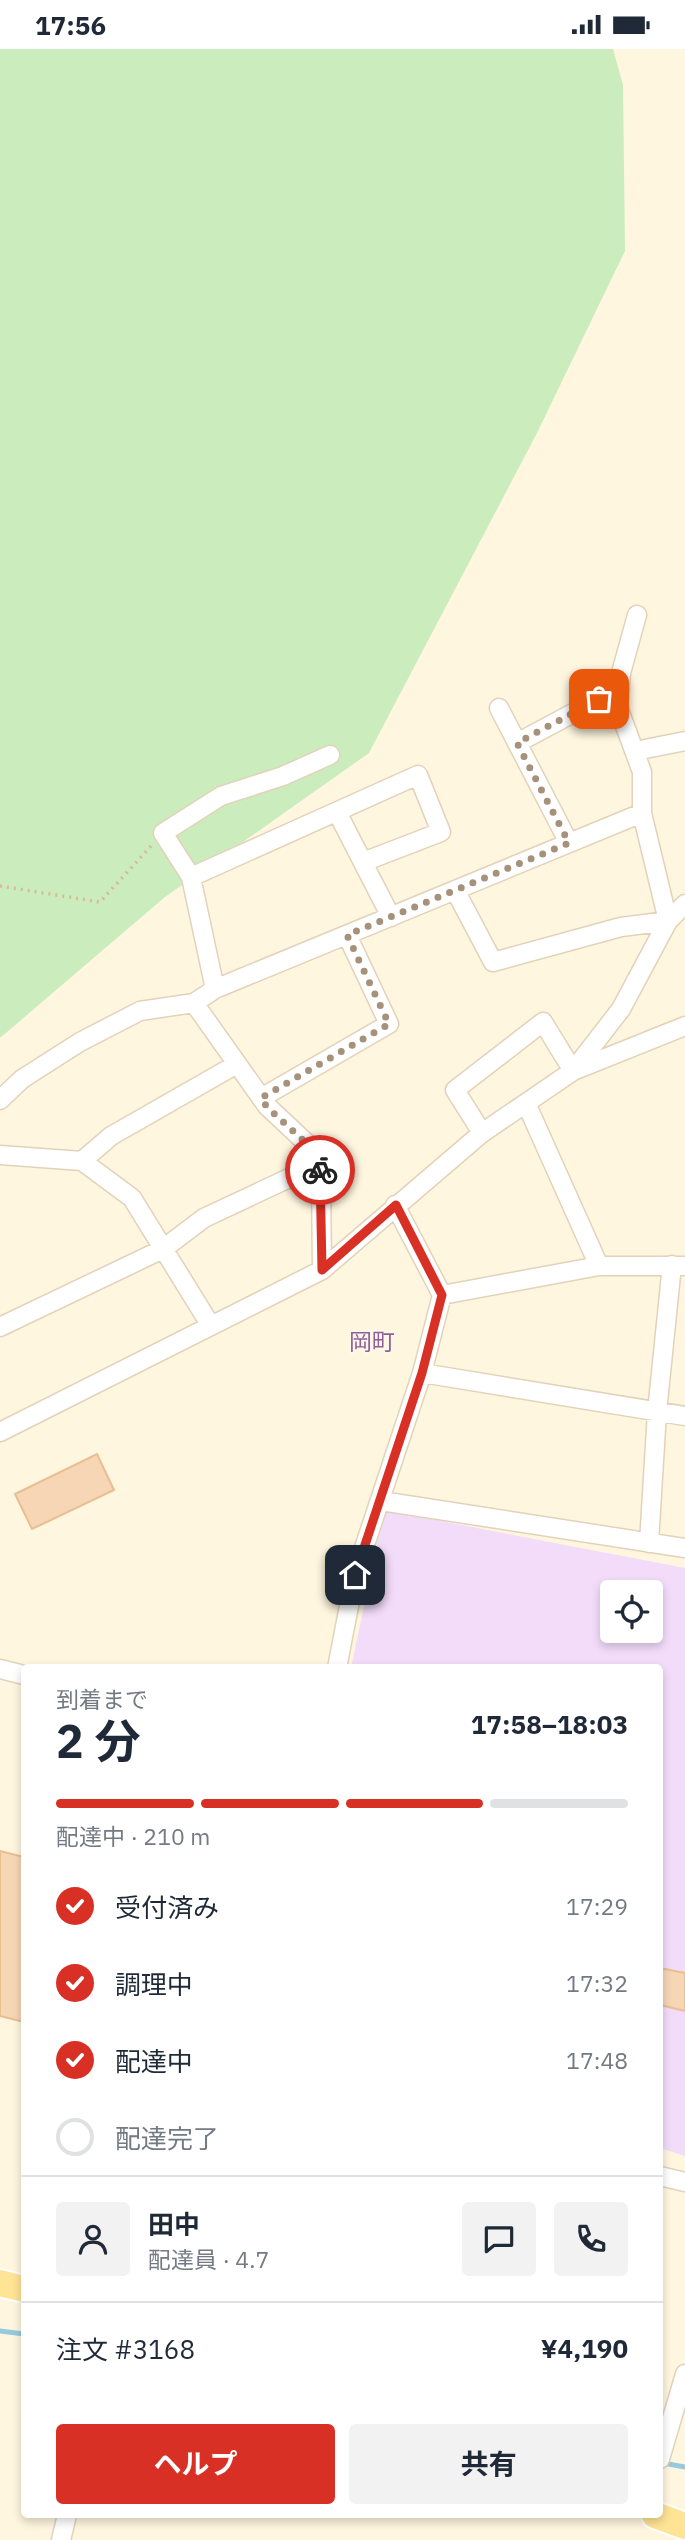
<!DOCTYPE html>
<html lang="ja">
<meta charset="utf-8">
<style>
:root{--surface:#fff;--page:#f2f2f3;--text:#1f2937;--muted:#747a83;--line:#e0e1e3;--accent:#d93025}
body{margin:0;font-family:"IBM Plex Sans","Noto Sans JP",sans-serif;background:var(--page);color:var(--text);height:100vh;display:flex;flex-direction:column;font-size:26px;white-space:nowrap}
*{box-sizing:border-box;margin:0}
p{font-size:23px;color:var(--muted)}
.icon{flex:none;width:38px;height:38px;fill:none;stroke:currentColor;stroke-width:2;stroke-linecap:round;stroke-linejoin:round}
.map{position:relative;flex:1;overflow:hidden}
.sheet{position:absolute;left:21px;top:1615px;width:642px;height:854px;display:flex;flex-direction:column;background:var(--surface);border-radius:7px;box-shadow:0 4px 10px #0003}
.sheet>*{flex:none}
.controls{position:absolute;left:600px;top:1531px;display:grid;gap:14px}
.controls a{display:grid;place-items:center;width:63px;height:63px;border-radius:7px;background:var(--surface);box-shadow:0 4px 10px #0003;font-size:35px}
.pin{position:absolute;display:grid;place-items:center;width:60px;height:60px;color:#fff;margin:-30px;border-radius:14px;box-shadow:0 4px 10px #0006}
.courier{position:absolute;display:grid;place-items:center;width:70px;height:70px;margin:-35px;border:5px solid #d93025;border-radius:50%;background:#fff;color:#222;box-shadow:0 2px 9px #0007}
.headline em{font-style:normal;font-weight:700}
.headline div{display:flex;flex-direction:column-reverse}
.headline{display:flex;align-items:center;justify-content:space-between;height:119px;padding:0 35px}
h1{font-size:46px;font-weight:700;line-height:52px}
.bar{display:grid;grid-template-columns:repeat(4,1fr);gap:10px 7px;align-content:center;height:84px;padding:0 35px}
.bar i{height:9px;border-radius:5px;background:var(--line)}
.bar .current{background:var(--accent)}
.bar p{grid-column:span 4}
.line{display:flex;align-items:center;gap:18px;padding:0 35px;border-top:2px solid var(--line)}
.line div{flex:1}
.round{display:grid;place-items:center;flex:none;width:74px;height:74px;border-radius:7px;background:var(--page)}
ol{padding:0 35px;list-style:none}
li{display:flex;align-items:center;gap:21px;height:77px}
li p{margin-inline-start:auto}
li .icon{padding:7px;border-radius:50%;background:var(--accent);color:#fff;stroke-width:4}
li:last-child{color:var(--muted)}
li i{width:38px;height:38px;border:4px solid var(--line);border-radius:50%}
.primary-button{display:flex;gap:14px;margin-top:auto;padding:14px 35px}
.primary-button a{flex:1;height:80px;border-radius:7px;background:var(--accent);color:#fff;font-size:28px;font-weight:700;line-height:80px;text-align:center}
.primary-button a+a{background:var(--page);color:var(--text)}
.status{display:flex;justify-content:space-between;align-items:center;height:49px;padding:0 35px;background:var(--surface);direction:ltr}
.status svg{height:19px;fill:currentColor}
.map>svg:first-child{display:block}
</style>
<div class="status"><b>17:56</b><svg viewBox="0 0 49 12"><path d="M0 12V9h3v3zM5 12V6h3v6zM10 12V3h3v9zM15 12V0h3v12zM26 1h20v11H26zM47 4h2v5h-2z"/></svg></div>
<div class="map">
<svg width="685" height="2491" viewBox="0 0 685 2491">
<rect width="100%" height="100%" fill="#fef6df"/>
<path fill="#f3dcfa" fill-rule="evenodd" d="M 384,1461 L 685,1519 L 685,2107 L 660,2099 L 660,1619 L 351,1619 ZM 612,1544 L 651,1544 L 651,1582 L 612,1582 Z"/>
<path fill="#cbedbd" d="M 0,0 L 613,0 L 623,36 L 625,202 L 536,386 L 369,704 L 165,848 L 0,989 Z"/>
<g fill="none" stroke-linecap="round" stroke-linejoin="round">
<path stroke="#97c9dc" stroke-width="5" d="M 0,2282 L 24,2285
M 663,2414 L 685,2418"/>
</g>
<path fill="#f6d6b4" stroke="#eabe93" stroke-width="2" d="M 97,1405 L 114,1441 L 32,1480 L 15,1445 Z
M 0,1802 L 24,1808 L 24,1973 L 0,1967 Z
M 660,1919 L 685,1924 L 685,1962 L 660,1956 Z"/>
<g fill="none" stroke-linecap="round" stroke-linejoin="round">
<defs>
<path id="street" d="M 637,566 L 621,624 L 618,658 L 642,723 L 642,764 L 668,872
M 499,659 L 569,794
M 517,694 L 620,639
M 635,702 L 685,692
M 337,763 L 391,868
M 191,828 L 418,726 L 441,783 L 363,813
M 455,841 L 493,913 L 621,878 L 668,872
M 215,940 L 191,828 L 163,784 L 221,747 L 283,727 L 330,706
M 194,954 L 267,1057 L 318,1105 L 321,1130 L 322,1221
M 573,1022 L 621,960 L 668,872 L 685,855
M 261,1049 L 389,975 L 347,886
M 0,1051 L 22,1030 L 80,993 L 140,962 L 194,954 L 215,940 L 642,764
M 526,1054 L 599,1217
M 482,1084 L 455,1041 L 543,973 L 573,1022
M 0,1106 L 82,1112 L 132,1149 L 211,1277
M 82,1112 L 111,1087 L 237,1015
M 442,1246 L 599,1217 L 685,1217
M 0,1278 L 163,1200 L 204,1169 L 319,1115
M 422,1324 L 685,1367
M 0,1383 L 322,1221 L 482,1084 L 573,1022 L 685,977
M 381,1452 L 685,1499
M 649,1494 L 657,1363 L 672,1216
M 337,1619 L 355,1526 L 422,1324 L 442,1246 L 395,1156
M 0,1620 L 24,1626
M 660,2127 L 685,2133
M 660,2410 L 685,2325
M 61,2491 L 67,2466"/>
<path id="primary" d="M 0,2234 L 24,2240
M 655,2466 L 685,2477"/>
</defs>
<use href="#street" stroke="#e3d2ba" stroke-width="21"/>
<use href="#primary" stroke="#fff" stroke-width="30"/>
<path stroke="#dbb998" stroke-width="3.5" stroke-dasharray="2 5" stroke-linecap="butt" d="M 0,837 L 100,853 L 152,796"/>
<use href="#street" stroke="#fff" stroke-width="18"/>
<use href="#primary" stroke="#ffe495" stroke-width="26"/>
</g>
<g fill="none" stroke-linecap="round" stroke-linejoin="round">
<path stroke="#a6927b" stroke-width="7" stroke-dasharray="0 12.6" d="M 320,1121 L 318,1105 L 267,1058 L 261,1049 L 389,975 L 347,886 L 569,794 L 517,694 L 599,650"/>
<path stroke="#d93025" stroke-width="9" d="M 320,1121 L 322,1221 L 396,1156 L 442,1246 L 422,1324 L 355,1526"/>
</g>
<g text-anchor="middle" stroke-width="5" stroke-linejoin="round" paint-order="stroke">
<g font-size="23" fill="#8e5f9b" stroke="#fff8e7">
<text x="372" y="1301">岡町</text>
</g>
</g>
</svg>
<div class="controls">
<a><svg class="icon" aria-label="locate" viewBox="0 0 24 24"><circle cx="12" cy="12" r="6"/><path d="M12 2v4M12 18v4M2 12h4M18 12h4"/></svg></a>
</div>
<div class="pin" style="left:599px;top:650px;background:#ea580c"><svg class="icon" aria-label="bag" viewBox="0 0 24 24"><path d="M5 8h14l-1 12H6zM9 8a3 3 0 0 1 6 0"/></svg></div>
<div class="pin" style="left:355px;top:1526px;background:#1f2937"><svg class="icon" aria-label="home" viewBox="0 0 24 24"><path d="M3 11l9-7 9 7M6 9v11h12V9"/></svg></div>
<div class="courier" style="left:320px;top:1121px"><svg class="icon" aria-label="bike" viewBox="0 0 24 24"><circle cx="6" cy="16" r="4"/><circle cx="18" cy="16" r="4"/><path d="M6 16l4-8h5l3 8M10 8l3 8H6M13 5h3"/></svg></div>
<section class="sheet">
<div class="headline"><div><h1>2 分</h1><p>到着まで</p></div><em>17:58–18:03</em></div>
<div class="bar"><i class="current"></i><i class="current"></i><i class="current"></i><i></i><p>配達中 · 210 m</p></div>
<ol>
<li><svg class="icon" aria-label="check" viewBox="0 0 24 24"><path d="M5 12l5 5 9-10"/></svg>受付済み<p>17:29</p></li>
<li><svg class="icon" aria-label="check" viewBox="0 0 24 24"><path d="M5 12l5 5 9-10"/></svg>調理中<p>17:32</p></li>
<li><svg class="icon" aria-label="check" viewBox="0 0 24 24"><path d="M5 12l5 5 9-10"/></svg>配達中<p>17:48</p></li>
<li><i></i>配達完了</li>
</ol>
<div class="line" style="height:126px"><a class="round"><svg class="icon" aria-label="person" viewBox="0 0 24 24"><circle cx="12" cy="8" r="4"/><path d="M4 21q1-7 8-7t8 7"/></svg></a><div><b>田中</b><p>配達員 · 4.7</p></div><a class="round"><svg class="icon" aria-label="chat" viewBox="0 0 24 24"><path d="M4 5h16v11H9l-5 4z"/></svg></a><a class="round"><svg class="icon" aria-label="phone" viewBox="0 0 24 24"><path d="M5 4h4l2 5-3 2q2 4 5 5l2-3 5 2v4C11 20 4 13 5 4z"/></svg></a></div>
<div class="line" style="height:91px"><div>注文 #3168</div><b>¥4,190</b></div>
<div class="primary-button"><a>ヘルプ</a><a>共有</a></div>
</section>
</div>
